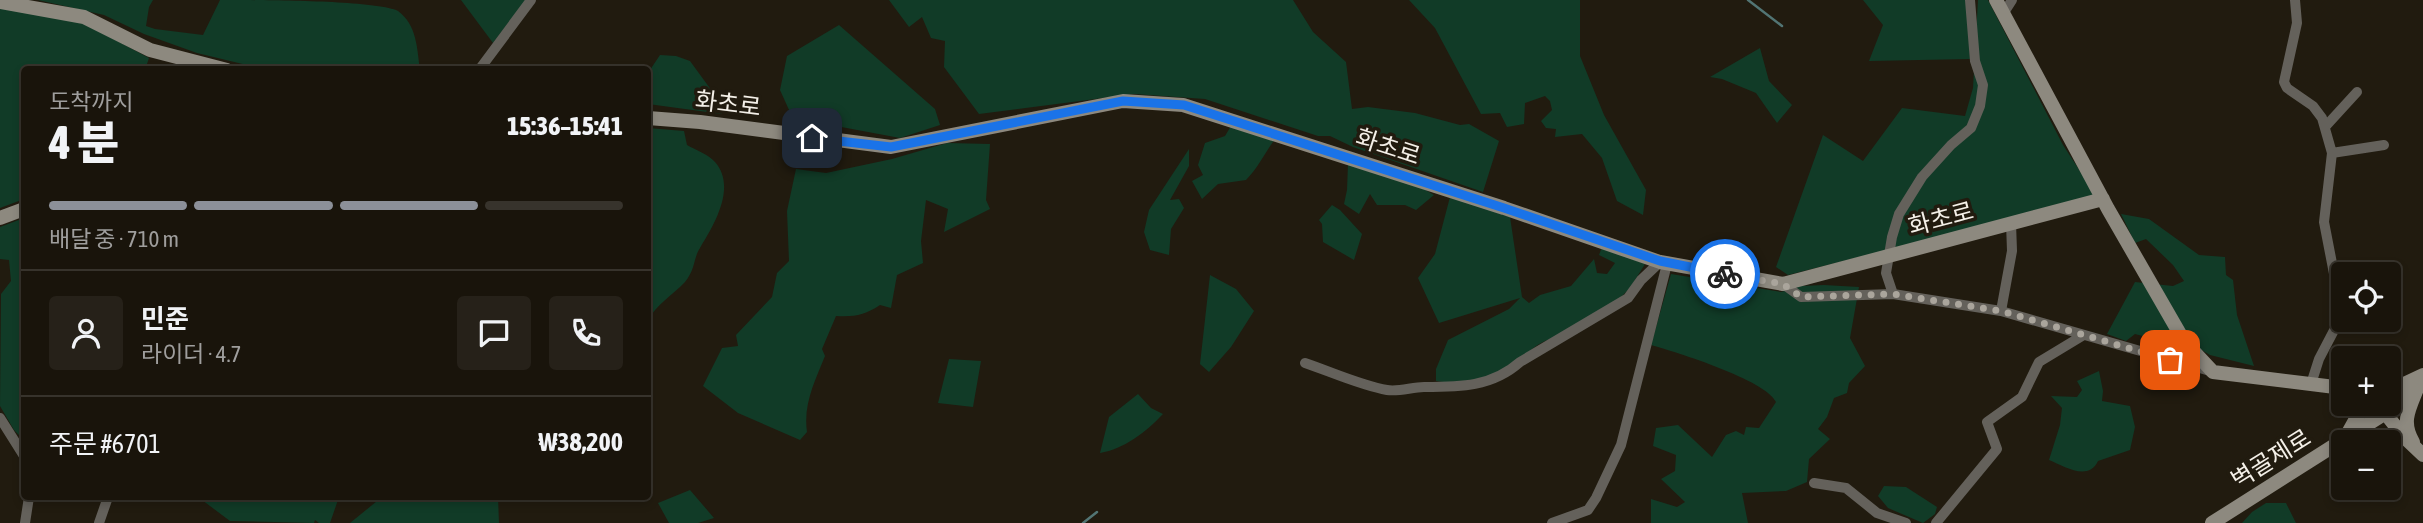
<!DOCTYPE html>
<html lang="ko">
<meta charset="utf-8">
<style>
:root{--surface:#19140b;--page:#262119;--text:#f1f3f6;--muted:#9f9e9d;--line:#37332c;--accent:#8c9099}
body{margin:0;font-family:"Asap Condensed","Noto Sans KR",sans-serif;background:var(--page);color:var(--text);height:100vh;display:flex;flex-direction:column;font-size:26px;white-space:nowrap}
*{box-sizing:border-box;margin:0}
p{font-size:23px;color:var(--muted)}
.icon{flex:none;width:38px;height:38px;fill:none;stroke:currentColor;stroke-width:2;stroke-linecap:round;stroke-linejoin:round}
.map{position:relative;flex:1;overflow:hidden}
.panel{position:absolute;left:21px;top:66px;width:630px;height:434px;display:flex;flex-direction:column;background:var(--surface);border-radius:7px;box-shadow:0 4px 10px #0003,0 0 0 2px var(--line)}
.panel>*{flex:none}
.controls{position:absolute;left:2331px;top:262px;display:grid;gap:14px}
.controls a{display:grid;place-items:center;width:70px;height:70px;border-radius:7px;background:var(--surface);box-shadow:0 4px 10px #0003,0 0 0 2px var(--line);font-size:35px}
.pin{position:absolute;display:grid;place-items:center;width:60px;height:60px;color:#fff;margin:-30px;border-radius:14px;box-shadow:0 4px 10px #0006}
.courier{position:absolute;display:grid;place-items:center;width:70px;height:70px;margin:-35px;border:5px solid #1a73e8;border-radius:50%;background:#fff;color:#222;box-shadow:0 2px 9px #0007}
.overview em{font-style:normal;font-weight:800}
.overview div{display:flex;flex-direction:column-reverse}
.overview{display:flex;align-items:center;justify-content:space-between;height:119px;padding:0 28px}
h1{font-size:46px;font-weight:800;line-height:52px}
.bar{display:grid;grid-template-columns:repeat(4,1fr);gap:10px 7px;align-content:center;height:84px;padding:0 28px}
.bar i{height:9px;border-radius:5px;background:var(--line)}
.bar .on{background:var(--accent)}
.bar p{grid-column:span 4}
.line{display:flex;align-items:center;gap:18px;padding:0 28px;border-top:2px solid var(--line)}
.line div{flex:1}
.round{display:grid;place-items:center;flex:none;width:74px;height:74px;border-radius:7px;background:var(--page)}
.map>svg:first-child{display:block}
</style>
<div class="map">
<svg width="2423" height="523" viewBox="0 0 2423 523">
<rect width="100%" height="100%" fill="#211b0f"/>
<path fill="#113b27" d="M 38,0 L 153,0 L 149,7 L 146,26 L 155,29 L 203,35 L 220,0 C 254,0 375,0 398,11 C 417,25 417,48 420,70 L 267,70 L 197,53 L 144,34 L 104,15 Z
M 461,0 L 526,0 L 493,43 Z
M 889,0 L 1293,0 L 1313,32 L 1346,62 L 1352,109 L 1368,107 L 1415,113 L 1460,125 L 1469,124 L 1499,141 L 1483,192 L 1353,147 L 1330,136 L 1318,136 L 1205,99 L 1134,94 L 979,114 L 944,67 L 945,41 L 931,38 L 922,17 L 909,27 Z
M 1409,0 L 1580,0 L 1580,56 L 1604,115 L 1646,190 L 1643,215 L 1617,201 L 1602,158 L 1582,134 L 1555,137 L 1556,129 L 1546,128 L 1541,121 L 1552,110 L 1550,101 L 1545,96 L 1525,103 L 1524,124 L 1507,127 L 1500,113 L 1481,114 L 1435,28 Z
M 1863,0 L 1967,0 L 1970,59 L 1869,61 L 1883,25 Z
M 1978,0 L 1988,0 L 2063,145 L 2097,197 L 1788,275 L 1776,267 L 1823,135 L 1863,161 L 1902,108 L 1965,116 L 1973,88 Z
M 0,6 L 84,23 L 149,58 L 145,70 L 24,70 L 24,199 L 0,208 Z
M 839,25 L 935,109 L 940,125 L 900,138 L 820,123 L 794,121 L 780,90 L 787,56 Z
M 1760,48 L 1769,81 L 1792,105 L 1777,123 L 1756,93 L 1722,79 L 1710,77 Z
M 660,55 L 676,56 L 690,61 L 720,102 L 722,114 L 648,104 L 648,73 Z
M 1231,126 L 1275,139 C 1265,153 1258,168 1246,180 L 1218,184 L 1202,199 L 1192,181 L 1203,175 L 1198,165 L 1205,143 L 1225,136 Z
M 648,128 L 684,131 L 687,145 C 696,150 709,155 715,162 C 737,187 714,225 700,248 C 693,259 696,268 685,282 C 672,296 656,304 648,321 Z
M 947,143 L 990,144 L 986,200 L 990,209 L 944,232 L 948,209 L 926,200 L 921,241 L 923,263 L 897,275 L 891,308 L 880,305 C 865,315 855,317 836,316 L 822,349 L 825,356 C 815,381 803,404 807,432 L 800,440 L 738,413 L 703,386 L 722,348 L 738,346 L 736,335 L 772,297 L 777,273 L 789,261 L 787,211 L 796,169 L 826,173 L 892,159 Z
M 1189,149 L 1189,166 L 1170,200 L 1179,199 L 1184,208 L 1171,229 L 1169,255 L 1150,250 L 1144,232 L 1149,210 Z
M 1348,164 L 1424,189 L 1434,195 L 1416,210 L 1405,205 L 1377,205 L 1370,194 L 1359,214 L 1344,204 L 1347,190 Z
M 1450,197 L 1510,217 L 1522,297 L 1529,303 L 1540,295 L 1571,286 L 1594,259 L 1597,273 L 1607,274 L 1615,263 L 1599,255 L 1602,247 L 1645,264 L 1630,288 L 1615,303 L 1554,338 C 1533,343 1524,359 1507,369 C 1489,379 1456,385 1436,381 L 1436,369 L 1448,340 L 1509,309 L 1520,298 L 1439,323 L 1418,278 L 1435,254 Z
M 1332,205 L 1340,210 L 1362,234 L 1354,260 L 1323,242 L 1322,224 L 1319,220 Z
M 2121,214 L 2149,219 L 2199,255 L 2225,257 L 2226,275 L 2233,280 L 2237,315 L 2254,366 L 2210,355 L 2188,342 L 2183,358 L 2156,347 L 2150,338 L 2135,334 L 2126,341 L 2107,334 L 2135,282 L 2173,286 L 2184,281 L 2173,265 L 2146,239 L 2135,243 Z
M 24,218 L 24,440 L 14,430 L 0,406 L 1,294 L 11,281 L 9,260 L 0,259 L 0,227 Z
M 1671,274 L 1781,292 L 1801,286 L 1824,285 L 1859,287 L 1850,338 L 1865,366 L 1849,383 L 1847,393 L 1834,398 L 1827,417 L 1818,429 L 1830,439 L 1809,459 L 1807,482 L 1786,491 L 1742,493 L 1748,523 L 1651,523 L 1651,499 L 1677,507 L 1685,502 L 1661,479 L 1675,471 L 1676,455 L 1653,446 L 1656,428 L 1678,425 L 1712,457 L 1726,435 L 1736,431 L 1744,435 L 1746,427 L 1759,428 L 1776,402 C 1766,380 1676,352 1651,345 Z
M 1210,275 L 1236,289 L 1254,311 L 1231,347 L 1209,372 L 1200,364 Z
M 949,359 L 981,361 L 973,407 L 938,403 Z
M 2099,371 L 2103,391 L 2102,401 L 2130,406 L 2135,427 L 2130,450 L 2098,461 C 2088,482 2064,466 2049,460 L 2060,425 L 2062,408 L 2051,396 L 2077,397 L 2082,390 L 2077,381 Z
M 1138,394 L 1151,408 L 1163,414 C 1146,432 1124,449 1100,453 L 1109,417 Z
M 1884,486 L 1906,487 L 1937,507 L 1935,514 L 1923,523 L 1888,508 L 1878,496 Z
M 690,490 L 714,518 L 698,523 L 669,523 L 658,503 Z
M 198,497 L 339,497 L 330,523 L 319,523 L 315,520 L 314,523 L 230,521 Z
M 382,497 L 498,497 L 499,523 L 350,523 Z
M 2266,503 L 2286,503 L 2296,523 L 2242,523 L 2252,512 Z"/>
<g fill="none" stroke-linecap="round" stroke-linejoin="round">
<path stroke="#527574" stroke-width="2.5" d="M 1748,0 L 1782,26
M 1083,523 L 1097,512"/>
<path stroke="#64615b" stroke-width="10" d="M 2295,0 L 2297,23 L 2284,82 L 2287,88 L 2313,106 L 2322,118 L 2332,153 L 2324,222 L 2342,315 L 2319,359 L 2311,384
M 2003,14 L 2012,0
M 479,70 L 531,0
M 2325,127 L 2357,92
M 2332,153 L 2384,145
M 1783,284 L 1801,297 L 1893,294 L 2001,311 L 2210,371
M 1893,294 L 1886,273 L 1892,237 L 1899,214 L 1922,177 L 1951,145 L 1971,128 L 1980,106 L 1983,85 L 1975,61 L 1970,0
M 2001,311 L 2012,251 L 2011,223
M 1305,363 C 1329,371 1362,386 1387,390 C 1399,392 1412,387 1424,387 C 1460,387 1492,387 1520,362 L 1628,298 L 1641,280 L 1660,262
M 0,418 L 24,456
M 1814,483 L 1846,488 L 1877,513 L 1906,523
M 25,523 L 29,497
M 99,523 L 108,497
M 1552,523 L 1588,510 L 1596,498 L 1621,445 L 1667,264
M 1936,523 L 1997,449 L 1987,422 L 2022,397 L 2039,362 L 2082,336"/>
<path stroke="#8d897f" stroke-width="14" d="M 1996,0 L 2108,209 L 2184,341 L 2213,372 L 2343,388
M 0,2 L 84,17 L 150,50 L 227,70
M 648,118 L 700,122 L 891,147 L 1123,101 L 1183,105 L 1504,208 L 1660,262 L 1783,284 L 2103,199
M 0,218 L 24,209
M 2389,391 L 2423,375
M 2378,404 L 2404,437 L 2423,455
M 2347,435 L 2357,417 L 2355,404
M 2413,442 C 2401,422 2409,409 2417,389
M 2212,523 L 2387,412 L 2423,384"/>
</g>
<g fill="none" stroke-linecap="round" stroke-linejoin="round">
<path stroke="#aaa59c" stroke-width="7" stroke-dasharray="0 12.6" d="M 1725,274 L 1783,284 L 1801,297 L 1893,294 L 2001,311 L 2170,360"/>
<path stroke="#1a73e8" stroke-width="9" d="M 812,138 L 891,147 L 1123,101 L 1184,105 L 1504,208 L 1660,261 L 1725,274"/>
</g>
<g text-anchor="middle" stroke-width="7" stroke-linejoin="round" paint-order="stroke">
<g font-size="24" fill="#f4f0e8" stroke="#211b0f">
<text transform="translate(728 104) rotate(7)" y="8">화초로</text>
<text transform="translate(1388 147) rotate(18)" y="8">화초로</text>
<text transform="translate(1941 219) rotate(-15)" y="8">화초로</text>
<text transform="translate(2271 459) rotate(-32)" y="8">벽골제로</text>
</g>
</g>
</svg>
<div class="controls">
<a><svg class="icon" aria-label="locate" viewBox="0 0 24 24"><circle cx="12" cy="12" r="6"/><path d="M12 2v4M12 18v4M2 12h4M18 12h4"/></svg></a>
<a>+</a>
<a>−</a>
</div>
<div class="pin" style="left:2170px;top:360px;background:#ea580c"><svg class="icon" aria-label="bag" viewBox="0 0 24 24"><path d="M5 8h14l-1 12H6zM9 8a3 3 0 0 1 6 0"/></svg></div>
<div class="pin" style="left:812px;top:138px;background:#1f2937"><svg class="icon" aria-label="home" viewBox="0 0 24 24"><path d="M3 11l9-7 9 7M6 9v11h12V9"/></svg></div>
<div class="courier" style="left:1725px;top:274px"><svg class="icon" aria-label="bike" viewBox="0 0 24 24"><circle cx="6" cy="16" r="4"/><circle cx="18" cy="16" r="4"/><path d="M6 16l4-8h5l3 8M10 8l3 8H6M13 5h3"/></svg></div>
<section class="panel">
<div class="overview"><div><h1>4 분</h1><p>도착까지</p></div><em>15:36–15:41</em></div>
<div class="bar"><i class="on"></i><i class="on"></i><i class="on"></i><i></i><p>배달 중 · 710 m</p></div>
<div class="line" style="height:126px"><a class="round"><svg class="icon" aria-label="person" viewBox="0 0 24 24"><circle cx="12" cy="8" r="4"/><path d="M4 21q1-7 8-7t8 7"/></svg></a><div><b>민준</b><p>라이더 · 4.7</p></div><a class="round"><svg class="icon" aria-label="chat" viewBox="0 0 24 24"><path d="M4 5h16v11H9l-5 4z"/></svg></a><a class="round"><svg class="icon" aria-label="phone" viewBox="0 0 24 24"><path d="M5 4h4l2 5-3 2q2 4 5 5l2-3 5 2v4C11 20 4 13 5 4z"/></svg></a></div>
<div class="line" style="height:91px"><div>주문 #6701</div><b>₩38,200</b></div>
</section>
</div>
